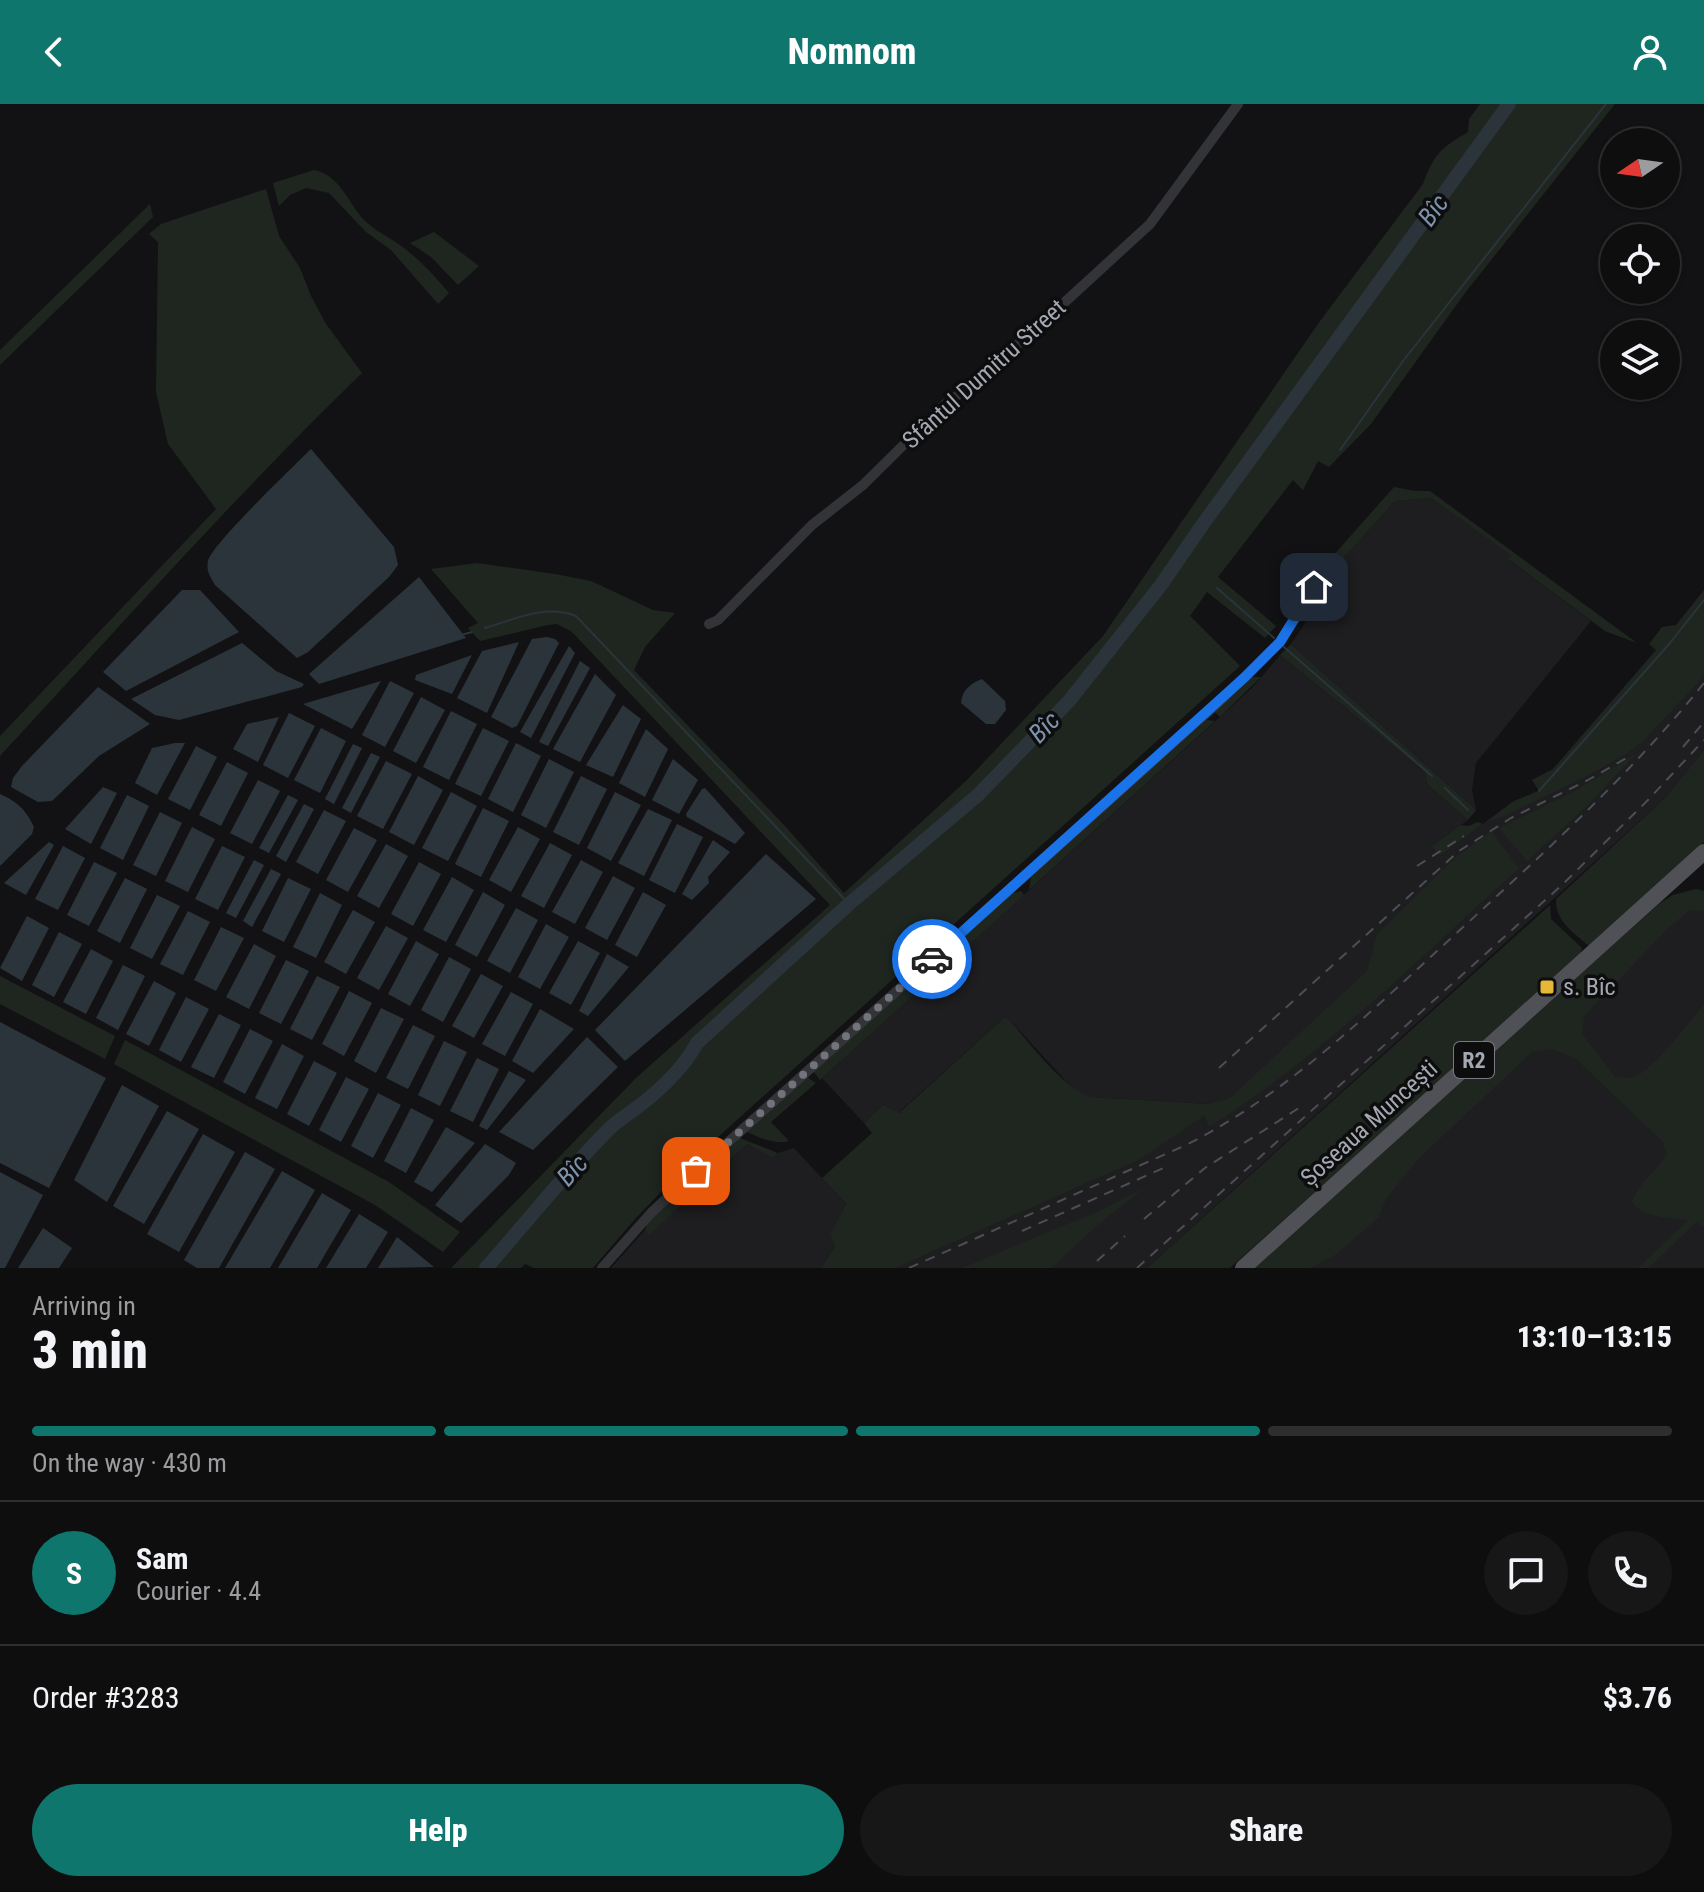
<!DOCTYPE html>
<meta charset="utf-8">
<style>
:root{--surface:#0e0e0f;--page:#171718;--text:#f1f3f6;--muted:#9b9c9e;--line:#2e2e2f;--accent:#0f766e}
body{margin:0;font-family:"Roboto Condensed",sans-serif;background:var(--page);color:var(--text);height:100vh;display:flex;flex-direction:column;font-size:30px;white-space:nowrap}
*{box-sizing:border-box;margin:0}
p{font-size:26px;color:var(--muted)}
.icon{flex:none;width:44px;height:44px;fill:none;stroke:currentColor;stroke-width:2;stroke-linecap:round;stroke-linejoin:round}
.map{position:relative;height:1164px;overflow:hidden}
.panel{display:flex;flex-direction:column;background:var(--surface);flex:1}
.panel>*{flex:none}
.needle{width:52px;rotate:257deg}
.tools{position:absolute;left:1600px;top:24px;display:grid;gap:16px}
.tools a{display:grid;place-items:center;width:80px;height:80px;border-radius:50%;background:var(--surface);box-shadow:0 2px 6px #0004,0 0 0 2px var(--line);font-size:40px}
.pin{position:absolute;display:grid;place-items:center;width:68px;height:68px;color:#fff;margin:-34px;border-radius:16px;box-shadow:0 4px 12px #0006}
.courier{position:absolute;display:grid;place-items:center;width:80px;height:80px;margin:-40px;border:6px solid #1a73e8;border-radius:50%;background:#fff;color:#222;box-shadow:0 2px 10px #0007}
.headline em{font-style:normal;font-weight:800}
.headline div{display:flex;flex-direction:column-reverse}
.headline{display:flex;align-items:center;justify-content:space-between;height:136px;padding:0 32px}
h1{font-size:52px;font-weight:800;line-height:60px}
.bar{display:grid;grid-template-columns:repeat(4,1fr);gap:12px 8px;align-content:center;height:96px;padding:0 32px}
.bar i{height:10px;border-radius:6px;background:var(--line)}
.bar .current{background:var(--accent)}
.bar p{grid-column:span 4}
.line{display:flex;align-items:center;gap:20px;padding:0 32px;border-top:2px solid var(--line)}
.line div{flex:1}
.round{display:grid;place-items:center;flex:none;width:84px;height:84px;border-radius:42px;background:var(--page)}
.cta{display:flex;gap:16px;margin-top:auto;padding:16px 32px}
.cta a{flex:1;height:92px;border-radius:48px;background:var(--accent);color:#fff;font-size:32px;font-weight:800;line-height:92px;text-align:center}
.cta a+a{background:var(--page);color:var(--text)}
header{display:flex;justify-content:space-between;align-items:center;height:104px;padding:0 32px;background:var(--accent);color:#fff;font-size:36px;font-weight:800}
.map>svg:first-child{display:block}
</style>
<header><svg class="icon" aria-label="back" viewBox="0 0 24 24"><path d="M15 5l-7 7 7 7"/></svg>Nomnom<svg class="icon" aria-label="person" viewBox="0 0 24 24"><circle cx="12" cy="8" r="4"/><path d="M4 21q1-7 8-7t8 7"/></svg></header>
<div class="map">
<svg width="1704" height="1164" viewBox="0 0 1704 1164">
<rect width="100%" height="100%" fill="#121214"/>
<path fill="#1e1e20" d="M 1431,394 L 1512,451 L 1509,456 L 1591,517 L 1476,659 L 1472,686 L 1476,706 L 1291,540 L 1333,478 L 1327,472 L 1395,397 Z
M 1704,546 L 1704,646 L 1666,693 L 1147,1164 L 896,1164 L 1137,1057 L 1209,1000 L 1090,993 L 1078,988 L 1064,975 L 1006,912 L 898,1009 L 883,1001 L 864,1019 L 822,974 L 1252,584 L 1280,551 L 1425,668 L 1427,680 L 1468,716 L 1431,742 L 1440,752 L 1514,697 L 1562,677 Z
M 1692,801 L 1704,804 L 1704,1164 L 1302,1164 L 1663,821 Z
M 747,1040 L 773,1054 L 778,1049 L 794,1044 L 846,1100 L 830,1130 L 835,1140 L 821,1164 L 611,1164 L 645,1126 L 649,1130 Z"/>
<path fill="#1f2620" d="M 1480,0 L 1615,0 L 1465,189 L 1371,320 L 1329,363 L 1318,357 L 1303,386 L 1293,376 L 1218,473 L 1276,522 L 1265,534 L 1207,488 L 1190,512 L 1240,562 L 686,1062 L 635,1115 L 593,1164 L 534,1164 L 525,1160 L 521,1164 L 451,1164 L 636,974 L 830,801 L 572,528 L 557,520 L 548,521 L 480,537 L 468,524 L 478,519 L 431,465 L 477,459 L 555,470 L 591,477 L 653,506 L 675,509 L 645,543 L 634,566 L 785,722 L 844,789 L 967,676 L 1103,532 L 1320,217 L 1423,80 C 1434,50 1441,44 1468,28 L 1469,15 Z
M 314,66 C 340,72 347,96 362,114 C 373,126 391,134 404,144 C 421,157 435,172 449,189 L 438,200 L 391,146 L 366,128 L 329,89 L 306,84 L 290,91 L 279,102 L 273,79 Z
M 266,85 L 279,132 L 300,164 L 311,192 L 326,220 L 362,269 C 236,391 119,523 0,652 L 0,632 L 216,405 L 168,340 L 156,288 L 158,138 L 149,130 L 161,120 Z
M 150,100 L 153,113 L 0,261 L 0,246 Z
M 434,128 L 479,162 L 458,181 L 431,153 L 410,139 Z
M 1394,383 L 1415,387 L 1430,387 L 1637,539 L 1605,527 L 1508,455 L 1511,451 L 1431,394 L 1395,397 L 1323,477 L 1320,475 L 1323,463 Z
M 1704,486 L 1704,571 L 1695,582 L 1641,639 L 1624,651 L 1587,672 L 1500,714 L 1487,717 L 1514,697 L 1539,687 L 1532,676 L 1553,665 L 1656,546 L 1649,540 L 1662,523 L 1676,521 Z
M 1291,540 L 1476,706 L 1468,716 L 1427,680 L 1425,668 L 1280,551 Z
M 1252,573 L 1261,573 L 1220,613 L 1215,608 Z
M 1207,616 L 1215,617 L 1029,786 L 1031,772 Z
M 1704,646 L 1704,738 L 1590,843 C 1574,828 1555,818 1556,795 L 1666,693 Z
M 1636,650 L 1588,701 L 1527,757 L 1499,724 L 1575,687 Z
M 1477,718 L 1483,720 L 1440,752 L 1431,742 L 1461,721 L 1469,722 Z
M 1491,727 L 1519,764 C 1420,854 1323,951 1209,1023 L 1205,1011 L 1137,1057 L 896,1164 L 821,1164 L 835,1141 L 830,1130 L 846,1100 L 822,1074 L 872,1029 L 864,1019 L 883,1001 L 899,1009 L 1006,912 C 1029,938 1058,979 1090,993 L 1209,1000 L 1229,995 L 1367,867 L 1377,830 L 1457,752 Z
M 1696,785 L 1704,787 L 1704,807 L 1690,806 L 1668,824 L 1584,912 L 1582,930 L 1615,973 C 1622,973 1628,975 1634,973 C 1655,965 1689,918 1704,900 L 1704,1123 L 1696,1118 L 1649,1164 L 1638,1164 L 1688,1116 C 1670,1113 1644,1115 1632,1098 C 1639,1077 1657,1068 1667,1050 L 1663,1038 L 1575,954 L 1552,945 L 1532,948 L 1417,1056 L 1386,1095 L 1379,1113 L 1335,1151 L 1310,1164 L 1251,1164 L 1660,799 L 1673,791 Z
M 1021,787 L 1024,791 L 820,976 L 813,967 L 1012,789 Z
M 1550,801 L 1551,815 L 1582,844 L 1581,850 L 1230,1164 L 1147,1164 Z
M 0,872 L 115,932 L 105,955 L 0,900 Z
M 125,936 L 389,1078 L 460,1128 L 443,1148 L 375,1101 L 114,960 Z
M 807,973 L 816,979 L 771,1018 L 789,1037 C 774,1041 761,1034 747,1028 Z
M 740,1034 L 778,1049 L 773,1054 L 747,1040 L 649,1131 L 645,1126 L 648,1118 Z
M 1144,1084 L 1100,1119 L 1051,1164 L 962,1164 L 1099,1107 Z"/>
<path fill="#2c343b" d="M 311,345 L 394,443 L 398,461 L 389,473 L 308,548 L 297,554 L 215,481 C 210,472 206,467 208,457 C 212,440 293,363 311,345 Z
M 419,473 L 466,534 L 319,580 L 309,570 Z
M 182,486 L 200,486 L 239,528 L 126,587 L 103,568 Z
M 547,533 L 555,535 L 559,539 L 517,622 L 512,624 L 491,613 L 532,535 Z
M 519,538 L 487,609 L 457,594 L 482,547 Z
M 242,539 L 276,567 L 304,580 L 302,583 L 179,616 L 155,611 L 131,595 Z
M 569,542 L 575,549 L 531,634 L 520,628 Z
M 472,551 L 452,590 L 415,576 L 416,571 Z
M 580,557 L 590,564 L 548,642 L 539,638 Z
M 595,570 L 616,591 L 580,658 L 553,645 Z
M 982,575 L 1005,597 L 1006,606 L 995,620 L 986,620 L 961,599 C 962,586 971,579 982,575 Z
M 381,577 L 352,625 L 303,600 Z
M 390,577 L 414,589 L 385,643 L 362,631 Z
M 98,583 L 150,620 L 99,652 L 52,697 L 38,698 L 11,683 L 13,674 L 22,662 Z
M 421,593 L 445,606 L 416,659 L 393,647 Z
M 623,601 L 641,615 L 613,673 L 586,661 Z
M 451,607 L 477,620 L 449,676 L 423,663 Z
M 289,609 L 315,622 L 288,674 L 263,661 Z
M 279,613 L 258,658 L 233,645 L 247,620 Z
M 321,624 L 346,637 L 320,689 L 294,676 Z
M 483,624 L 509,637 L 481,692 L 455,680 Z
M 646,625 L 668,645 L 645,693 L 619,679 Z
M 175,639 L 185,639 L 157,691 L 135,679 L 152,644 Z
M 516,639 L 541,652 L 513,708 L 488,695 Z
M 353,640 L 362,644 L 334,700 L 325,695 Z
M 196,642 L 217,653 L 190,706 L 168,695 Z
M 371,649 L 380,653 L 351,709 L 342,704 Z
M 549,655 L 574,668 L 546,724 L 521,711 Z
M 673,655 L 698,676 L 679,710 L 652,696 Z
M 386,657 L 412,670 L 383,725 L 357,712 Z
M 227,658 L 248,669 L 221,722 L 199,711 Z
M 418,672 L 443,686 L 414,741 L 389,728 Z
M 581,672 L 607,685 L 579,741 L 553,728 Z
M 258,676 L 280,687 L 252,740 L 230,729 Z
M 103,683 L 117,689 L 91,740 L 65,725 Z
M 705,684 L 745,729 L 735,740 L 687,713 L 686,710 L 702,685 Z
M 451,688 L 477,702 L 448,757 L 422,744 Z
M 615,688 L 641,701 L 611,757 L 587,744 Z
M 0,690 C 18,698 26,706 34,723 L 32,730 L 0,762 Z
M 127,691 L 149,702 L 123,756 L 100,744 Z
M 288,691 L 298,696 L 269,749 L 259,744 Z
M 304,700 L 314,705 L 286,758 L 276,752 Z
M 483,704 L 509,717 L 481,773 L 455,760 Z
M 648,705 L 672,716 L 644,772 L 618,759 Z
M 324,706 L 346,717 L 318,770 L 296,758 Z
M 160,708 L 182,719 L 156,772 L 133,761 Z
M 677,720 L 703,733 L 675,789 L 649,776 Z
M 192,723 L 215,735 L 188,788 L 165,777 Z
M 518,723 L 540,735 L 511,788 L 489,776 Z
M 354,724 L 377,736 L 348,788 L 326,776 Z
M 713,736 L 730,748 L 708,773 L 709,779 L 692,796 L 682,790 Z
M 49,738 L 54,741 L 26,791 L 4,779 Z
M 550,739 L 572,751 L 544,804 L 521,792 Z
M 386,740 L 408,752 L 379,804 L 357,792 Z
M 63,742 L 85,754 L 58,806 L 35,795 Z
M 222,742 L 245,753 L 218,806 L 195,795 Z
M 766,750 L 816,795 L 625,957 L 595,926 Z
M 254,756 L 264,761 L 236,814 L 226,809 Z
M 581,756 L 603,768 L 575,820 L 552,808 Z
M 94,758 L 117,769 L 89,822 L 67,811 Z
M 419,758 L 441,770 L 413,822 L 391,810 Z
M 271,765 L 281,770 L 252,823 L 243,817 Z
M 613,772 L 635,784 L 607,836 L 585,824 Z
M 452,773 L 474,786 L 446,838 L 423,826 Z
M 125,774 L 147,785 L 120,839 L 97,827 Z
M 288,774 L 311,785 L 284,838 L 262,827 Z
M 483,788 L 505,801 L 477,853 L 455,841 Z
M 643,788 L 666,801 L 637,853 L 615,841 Z
M 320,789 L 342,801 L 316,854 L 293,843 Z
M 157,791 L 180,802 L 152,855 L 130,844 Z
M 516,804 L 538,816 L 510,869 L 487,857 Z
M 353,806 L 375,818 L 346,870 L 324,858 Z
M 188,807 L 210,818 L 183,871 L 160,860 Z
M 27,812 L 49,824 L 22,877 L 0,864 Z
M 546,820 L 569,833 L 540,885 L 518,873 Z
M 386,822 L 408,834 L 379,886 L 357,874 Z
M 221,823 L 244,834 L 216,887 L 194,876 Z
M 59,828 L 82,840 L 54,893 L 32,881 Z
M 416,837 L 439,850 L 410,902 L 388,890 Z
M 578,837 L 600,849 L 571,901 L 549,889 Z
M 254,840 L 276,852 L 249,905 L 226,893 Z
M 91,845 L 113,857 L 86,910 L 63,898 Z
M 607,850 L 629,863 L 588,912 L 579,907 Z
M 449,853 L 471,865 L 443,918 L 421,906 Z
M 286,856 L 309,867 L 281,920 L 259,909 Z
M 123,861 L 145,872 L 118,926 L 96,914 Z
M 481,870 L 503,882 L 474,934 L 452,922 Z
M 317,872 L 340,883 L 312,936 L 290,925 Z
M 154,877 L 176,889 L 149,942 L 126,930 Z
M 349,887 L 372,899 L 344,952 L 322,940 Z
M 511,888 L 533,900 L 505,952 L 482,940 Z
M 186,893 L 209,905 L 181,958 L 159,946 Z
M 381,904 L 404,915 L 376,969 L 354,957 Z
M 540,905 L 574,925 L 533,969 L 512,957 Z
M 219,910 L 241,921 L 214,974 L 191,963 Z
M 0,918 L 106,974 L 49,1084 L 0,1059 Z
M 413,921 L 435,932 L 408,985 L 386,974 Z
M 250,925 L 273,937 L 245,990 L 223,978 Z
M 587,933 L 618,963 L 533,1046 L 499,1028 Z
M 444,937 L 467,948 L 440,1002 L 418,991 Z
M 282,940 L 304,952 L 277,1005 L 255,994 Z
M 477,954 L 499,965 L 473,1018 L 450,1007 Z
M 314,957 L 337,969 L 309,1022 L 287,1010 Z
M 509,967 L 526,976 L 487,1026 L 479,1022 Z
M 346,973 L 369,985 L 341,1038 L 319,1026 Z
M 122,981 L 159,1002 L 107,1098 L 74,1076 Z
M 378,989 L 401,1001 L 373,1054 L 351,1042 Z
M 411,1004 L 434,1016 L 406,1069 L 384,1057 Z
M 167,1007 L 199,1025 L 144,1120 L 113,1102 Z
M 446,1023 L 475,1039 L 432,1088 L 414,1078 Z
M 203,1030 L 235,1048 L 179,1148 L 147,1130 Z
M 485,1040 L 516,1059 L 509,1071 L 461,1119 L 435,1101 Z
M 245,1048 L 275,1065 L 219,1164 L 197,1164 L 184,1156 Z
M 282,1067 L 315,1086 L 270,1164 L 225,1164 Z
M 0,1068 L 43,1091 L 5,1164 L 0,1164 Z
M 322,1089 L 351,1106 L 317,1164 L 278,1164 Z
M 359,1110 L 388,1128 L 366,1164 L 326,1164 Z
M 43,1124 L 72,1144 L 59,1164 L 18,1164 Z
M 397,1133 L 434,1163 L 378,1164 Z"/>
<g fill="none" stroke-linecap="round" stroke-linejoin="round">
<path stroke="#2c343b" stroke-width="2" d="M 1340,346 L 1403,257 L 1606,0
M 1217,484 L 1274,534
M 485,524 C 515,515 546,500 576,512 L 849,800
M 461,531 L 472,528
M 1284,543 L 1432,672
M 1445,684 L 1468,706
M 1539,687 L 1670,539 L 1704,496"/>
<path stroke="#2c343b" stroke-width="14" d="M 486,1164 C 527,1118 566,1068 609,1025 C 618,1016 629,1010 639,1002 C 660,986 684,963 697,939 L 849,800 L 978,691 L 1069,597 L 1161,481 L 1203,420 L 1509,0"/>
<path stroke="#333438" stroke-width="10" d="M 709,520 L 718,516 L 812,421 L 863,381 L 945,300 L 965,286 L 1041,220 L 1150,120 L 1238,0
M 602,1164 L 651,1109 L 696,1067 L 1218,599 L 1280,538 L 1314,483"/>
<path stroke="#505157" stroke-width="16" d="M 1243,1164 L 1704,748"/>
<path stroke="#4c4e53" stroke-width="2" stroke-dasharray="10 8" stroke-linecap="butt" d="M 1683,643 L 1704,618
M 1417,762 L 1464,732
M 1219,964 L 1459,747 L 1511,714 L 1588,676 L 1630,652
M 1144,1115 L 1205,1064 L 1302,1002
M 1022,1127 L 1168,1062
M 1097,1157 L 1125,1132
M 909,1164 L 1186,1041 C 1284,992 1367,911 1448,837 C 1537,755 1628,674 1704,579
M 1137,1164 L 1563,780 L 1648,696 L 1704,636"/>
</g>
<g fill="none" stroke-linecap="round" stroke-linejoin="round">
<path stroke="#71747b" stroke-width="8" stroke-dasharray="0 14.4" d="M 696,1067 L 932,855"/>
<path stroke="#1a73e8" stroke-width="10" d="M 932,855 L 1245,573 L 1280,538 L 1314,483"/>
</g>
<rect fill="#e6b838" stroke="#0d0d0e" stroke-width="3" x="1539" y="875" width="16" height="16" rx="4"/>
<g text-anchor="middle" stroke-width="7" stroke-linejoin="round" paint-order="stroke">
<rect fill="#0d0d0e" stroke="#777a82" stroke-width="2" x="1454" y="938" width="40" height="36" rx="6"/>
<g font-size="22" font-weight="bold" fill="#a4a8b3">
<text x="1474" y="964">R2</text>
</g>
<g font-size="24" fill="#a4a8b3" stroke="#0d0d0e">
<text transform="translate(984 270) rotate(-42)" y="8">Sfântul Dumitru Street</text>
<text transform="translate(1369 1019) rotate(-42)" y="8">Șoseaua Muncești</text>
</g>
<g font-size="24" fill="#a4a8b3" stroke="#0d0d0e" text-anchor="start">
<text x="1563" y="891">s. Bîc</text>
</g>
<g font-size="26" font-style="italic" fill="#7d93ad" stroke="#0d0d0e">
<text transform="translate(1433 106) rotate(-54)" y="9">Bîc</text>
<text transform="translate(1044 623) rotate(-46)" y="9">Bîc</text>
<text transform="translate(572 1066) rotate(-48)" y="9">Bîc</text>
</g>
</g>
</svg>
<div class="tools">
<a><svg class="needle" viewBox="-14 -14 28 28"><path d="M0-13l5 13h-10z" fill="#e53935"/><path d="M0 13l5-13h-10z" fill="#9b9c9e"/></svg></a>
<a><svg class="icon" aria-label="locate" viewBox="0 0 24 24"><circle cx="12" cy="12" r="6"/><path d="M12 2v4M12 18v4M2 12h4M18 12h4"/></svg></a>
<a><svg class="icon" aria-label="layers" viewBox="0 0 24 24"><path d="M12 4l9 5-9 5-9-5zM3 14l9 5 9-5"/></svg></a>
</div>
<div class="pin" style="left:696px;top:1067px;background:#ea580c"><svg class="icon" aria-label="bag" viewBox="0 0 24 24"><path d="M5 8h14l-1 12H6zM9 8a3 3 0 0 1 6 0"/></svg></div>
<div class="pin" style="left:1314px;top:483px;background:#1f2937"><svg class="icon" aria-label="home" viewBox="0 0 24 24"><path d="M3 11l9-7 9 7M6 9v11h12V9"/></svg></div>
<div class="courier" style="left:932px;top:855px"><svg class="icon" aria-label="car" viewBox="0 0 24 24"><path d="M5 17H2v-5l4-1 3-4h7l3 4 3 1v5h-3M9 17h6M6 11h13"/><circle cx="7" cy="17" r="2"/><circle cx="17" cy="17" r="2"/></svg></div>
</div>
<section class="panel">
<div class="headline"><div><h1>3 min</h1><p>Arriving in</p></div><em>13:10–13:15</em></div>
<div class="bar"><i class="current"></i><i class="current"></i><i class="current"></i><i></i><p>On the way · 430 m</p></div>
<div class="line" style="height:144px"><b class="round" style="background:var(--accent);color:#fff">S</b><div><b>Sam</b><p>Courier · 4.4</p></div><a class="round"><svg class="icon" aria-label="chat" viewBox="0 0 24 24"><path d="M4 5h16v11H9l-5 4z"/></svg></a><a class="round"><svg class="icon" aria-label="phone" viewBox="0 0 24 24"><path d="M5 4h4l2 5-3 2q2 4 5 5l2-3 5 2v4C11 20 4 13 5 4z"/></svg></a></div>
<div class="line" style="height:104px"><div>Order #3283</div><b>$3.76</b></div>
<div class="cta"><a>Help</a><a>Share</a></div>
</section>
